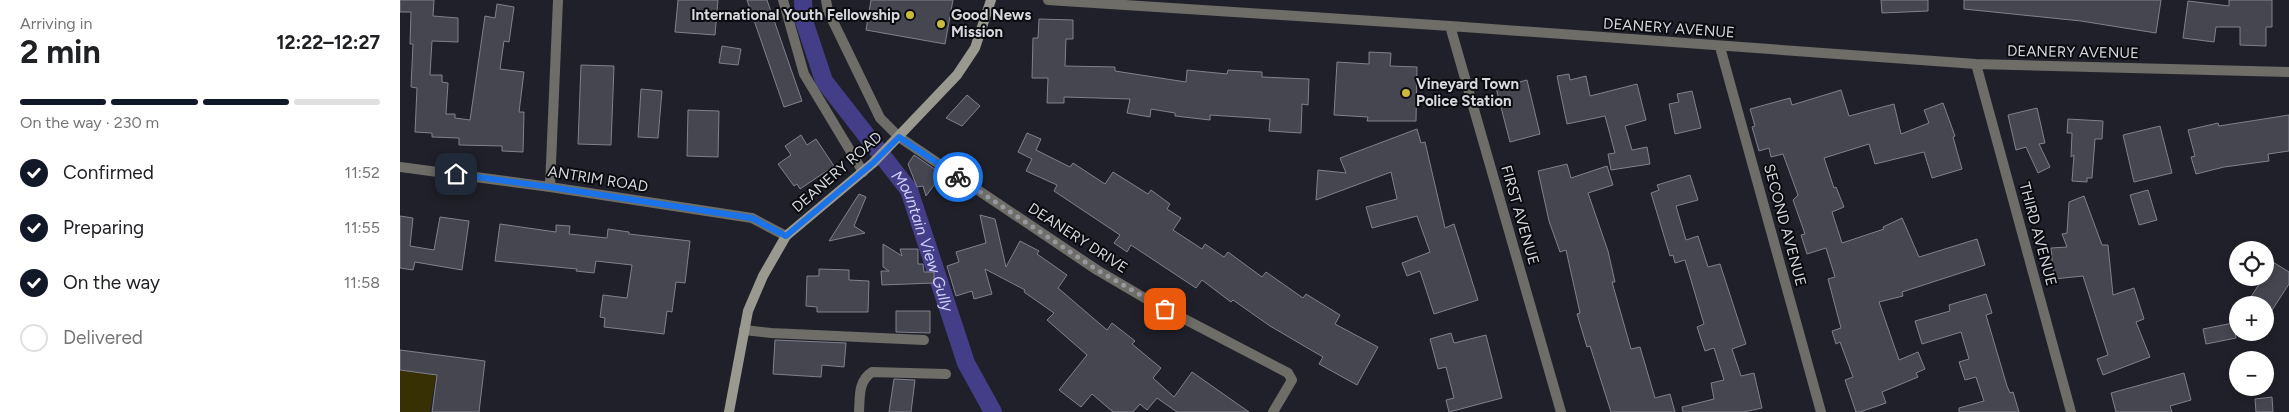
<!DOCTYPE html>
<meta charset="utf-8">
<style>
:root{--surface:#fff;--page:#f6f6f6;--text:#202124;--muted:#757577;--line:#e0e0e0;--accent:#111827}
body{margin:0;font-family:Figtree,sans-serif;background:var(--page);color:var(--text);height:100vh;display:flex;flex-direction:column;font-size:19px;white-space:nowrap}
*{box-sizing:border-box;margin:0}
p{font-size:16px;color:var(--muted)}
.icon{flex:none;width:28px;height:28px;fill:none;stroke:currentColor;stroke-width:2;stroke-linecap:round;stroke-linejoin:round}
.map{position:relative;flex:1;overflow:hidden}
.details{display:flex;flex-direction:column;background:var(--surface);width:400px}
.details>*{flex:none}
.controls{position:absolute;left:1829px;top:241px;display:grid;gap:10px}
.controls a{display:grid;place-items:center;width:45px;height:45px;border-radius:50%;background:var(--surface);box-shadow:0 2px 8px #0003;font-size:25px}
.pin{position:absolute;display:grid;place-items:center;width:42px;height:42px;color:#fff;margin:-21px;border-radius:10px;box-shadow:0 2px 8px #0006}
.courier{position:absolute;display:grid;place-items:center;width:50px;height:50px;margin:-25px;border:4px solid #1a73e8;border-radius:50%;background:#fff;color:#222;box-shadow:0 1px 6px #0007}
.summary em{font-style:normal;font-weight:700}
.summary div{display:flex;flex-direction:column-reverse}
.summary{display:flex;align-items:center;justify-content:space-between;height:85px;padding:0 20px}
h1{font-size:32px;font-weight:700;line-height:38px}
.bar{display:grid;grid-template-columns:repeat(4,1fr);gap:8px 5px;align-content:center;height:60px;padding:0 20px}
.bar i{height:6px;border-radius:4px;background:var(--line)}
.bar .active{background:var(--accent)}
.bar p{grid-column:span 4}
ol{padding:0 20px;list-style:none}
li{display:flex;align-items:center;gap:15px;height:55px}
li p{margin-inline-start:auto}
li .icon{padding:5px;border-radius:50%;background:var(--accent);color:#fff;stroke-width:4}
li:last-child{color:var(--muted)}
li i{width:28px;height:28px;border:2px solid var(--line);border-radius:50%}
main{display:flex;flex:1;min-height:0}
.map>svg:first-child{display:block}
</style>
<main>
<section class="details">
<div class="summary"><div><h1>2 min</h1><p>Arriving in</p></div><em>12:22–12:27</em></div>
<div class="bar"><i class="active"></i><i class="active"></i><i class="active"></i><i></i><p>On the way · 230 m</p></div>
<ol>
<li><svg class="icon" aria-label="check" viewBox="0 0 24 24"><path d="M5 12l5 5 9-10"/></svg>Confirmed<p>11:52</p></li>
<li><svg class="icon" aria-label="check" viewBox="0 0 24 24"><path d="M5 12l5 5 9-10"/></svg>Preparing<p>11:55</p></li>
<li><svg class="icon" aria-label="check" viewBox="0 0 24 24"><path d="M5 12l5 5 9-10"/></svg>On the way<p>11:58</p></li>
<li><i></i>Delivered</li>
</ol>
</section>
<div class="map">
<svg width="1889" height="412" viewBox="0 0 1889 412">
<rect width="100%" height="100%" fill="#20202a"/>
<path fill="#373005" d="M 0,370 L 36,375 L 30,412 L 0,412 Z"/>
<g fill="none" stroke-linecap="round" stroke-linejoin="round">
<path stroke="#443d88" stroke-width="18" id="s1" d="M 403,0 L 404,21 L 424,81 L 509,190 L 566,363 L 593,412"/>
</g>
<path fill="#464651" stroke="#81818e" d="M 0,0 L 34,0 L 33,16 L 58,18 L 58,42 L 32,41 L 30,75 L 42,75 L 42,82 L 48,83 L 46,114 L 55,114 L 55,118 L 70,120 L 85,16 L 95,18 L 97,4 L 114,7 L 109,42 L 104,41 L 100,69 L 124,72 L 119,112 L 124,112 L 123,152 L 102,151 L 102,146 L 59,145 L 59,138 L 32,137 L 32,133 L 15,132 L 17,88 L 11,87 L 13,44 L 10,44 L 11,12 L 0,12 Z
M 278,0 L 318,0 L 315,35 L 275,32 Z
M 347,0 L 367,0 L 402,101 L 384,107 Z
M 471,0 L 553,0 L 545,44 L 466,30 Z
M 1481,0 L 1528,0 L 1528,11 L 1482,13 Z
M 1564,0 L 1761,0 L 1756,33 L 1681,21 L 1564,9 Z
M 1829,0 L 1872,0 L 1872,27 L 1866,27 L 1866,46 L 1840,45 L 1840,27 L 1816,27 L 1814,42 L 1783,38 L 1788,1 L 1829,6 Z
M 639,19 L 673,20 L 673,39 L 666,39 L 665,66 L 715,67 L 715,71 L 786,82 L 787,70 L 827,74 L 828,70 L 862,72 L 862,77 L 909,79 L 908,105 L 902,104 L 901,133 L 869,131 L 870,119 L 810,115 L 810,120 L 775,116 L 775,113 L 751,109 L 750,117 L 727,113 L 730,99 L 664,97 L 664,103 L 647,103 L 648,78 L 632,78 L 633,38 L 638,38 Z
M 322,46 L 341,49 L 338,65 L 319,63 Z
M 969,52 L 991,53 L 990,66 L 1017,67 L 1016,121 L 967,121 L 968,117 L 934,115 L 937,62 L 969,64 Z
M 181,65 L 214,66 L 211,145 L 178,144 Z
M 1169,74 L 1170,80 L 1186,76 L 1190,96 L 1237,84 L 1246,120 L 1225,126 L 1232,150 L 1247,147 L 1250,164 L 1211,170 L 1208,154 L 1215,153 L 1205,116 L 1167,124 L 1157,76 Z
M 1127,80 L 1140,134 L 1110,142 L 1096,88 Z
M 241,89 L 262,91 L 258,138 L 238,137 Z
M 1441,90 L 1449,116 L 1494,104 L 1501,134 L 1529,123 L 1524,110 L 1543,103 L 1555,136 L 1553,137 L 1562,169 L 1532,178 L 1524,152 L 1475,164 L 1469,144 L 1424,158 L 1434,188 L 1436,187 L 1444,207 L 1432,212 L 1442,243 L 1484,229 L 1483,227 L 1502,218 L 1519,257 L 1577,239 L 1585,265 L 1502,292 L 1503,296 L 1479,302 L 1499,360 L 1518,352 L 1525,369 L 1516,373 L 1518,377 L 1482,392 L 1486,403 L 1460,412 L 1456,412 L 1445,380 L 1453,377 L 1440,342 L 1436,344 L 1432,331 L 1441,328 L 1428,279 L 1435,277 L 1426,248 L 1407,254 L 1401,235 L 1405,234 L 1393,200 L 1398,195 L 1383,154 L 1371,157 L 1369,148 L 1359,151 L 1352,127 L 1355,126 L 1350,109 L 1390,98 L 1392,105 Z
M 1292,91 L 1301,128 L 1275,134 L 1269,104 L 1279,102 L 1277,94 Z
M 567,95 L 580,106 L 562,126 L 546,118 Z
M 1637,108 L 1645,143 L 1639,144 L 1650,167 L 1638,173 L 1626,147 L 1616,150 L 1608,115 Z
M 288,110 L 319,111 L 318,157 L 287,156 Z
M 1889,115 L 1889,151 L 1868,154 L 1869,161 L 1824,167 L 1796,174 L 1791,157 L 1795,156 L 1788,130 L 1818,123 L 1819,126 Z
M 1668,119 L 1703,121 L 1702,139 L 1695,139 L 1692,178 L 1687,178 L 1687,182 L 1672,181 L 1674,155 L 1671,157 L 1672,133 L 1667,133 Z
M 1760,126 L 1772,173 L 1734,182 L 1723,135 Z
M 1017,129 L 1021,143 L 1025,142 L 1045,228 L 1054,224 L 1078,300 L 1034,314 L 1020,271 L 1007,276 L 1002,263 L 1030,252 L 1017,216 L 972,228 L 966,207 L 997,199 L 991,172 L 916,200 L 918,170 L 946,173 L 940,158 Z
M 627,133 L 641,139 L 636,150 L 670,167 L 673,163 L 705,184 L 713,172 L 748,194 L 751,190 L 770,204 L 767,209 L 781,218 L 773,230 L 802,249 L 805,244 L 824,257 L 828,252 L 862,277 L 866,272 L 903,298 L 906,294 L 940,315 L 935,324 L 978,347 L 957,385 L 919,364 L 923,357 L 870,326 L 833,300 L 831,302 L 802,280 L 796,288 L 731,245 L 727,252 L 714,243 L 720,235 L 654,191 L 657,185 L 626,171 L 632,159 L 618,152 Z
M 401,135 L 407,145 L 416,139 L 434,166 L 400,189 L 397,184 L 394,186 L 378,164 L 391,155 L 385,146 Z
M 514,155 L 542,174 L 526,196 L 523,186 L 517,187 L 508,164 Z
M 1167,164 L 1171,178 L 1207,166 L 1213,185 L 1188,193 L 1208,251 L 1215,282 L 1212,282 L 1231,349 L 1240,347 L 1255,398 L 1270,394 L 1275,412 L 1211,412 L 1190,346 L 1187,347 L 1177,314 L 1180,313 L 1166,250 L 1160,252 L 1149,221 L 1138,171 Z
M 1290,175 L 1298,200 L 1276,206 L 1286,240 L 1298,236 L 1308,267 L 1320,264 L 1346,344 L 1332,349 L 1341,376 L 1354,373 L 1362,408 L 1344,412 L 1283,412 L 1282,407 L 1314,399 L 1311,383 L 1324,380 L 1314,348 L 1305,351 L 1297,327 L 1304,324 L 1285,260 L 1275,263 L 1273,255 L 1270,256 L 1251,193 L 1259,190 L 1257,185 Z
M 1748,190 L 1757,220 L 1739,225 L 1730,195 Z
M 459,194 L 466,197 L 454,226 L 465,233 L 429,241 Z
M 1684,196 L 1702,245 L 1708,245 L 1713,295 L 1734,288 L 1744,319 L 1736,322 L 1750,357 L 1703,375 L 1697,359 L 1708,355 L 1683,276 L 1654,279 L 1651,248 L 1667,247 L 1662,234 L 1667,233 L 1669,202 Z
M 580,215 L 595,219 L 606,267 L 620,241 L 639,251 L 637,254 L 667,275 L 658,288 L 707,330 L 712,323 L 735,341 L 732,344 L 761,368 L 753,378 L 774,397 L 792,372 L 849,412 L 777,412 L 757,398 L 747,410 L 740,404 L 733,412 L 713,412 L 692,394 L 681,407 L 659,390 L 687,355 L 647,320 L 654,313 L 624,292 L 625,290 L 585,269 L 592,294 L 574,299 L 572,291 L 556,296 L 547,266 L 559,262 L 556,252 L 586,243 Z
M 0,216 L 13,218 L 10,246 L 34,250 L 40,217 L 69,221 L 62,270 L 15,262 L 13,270 L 0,268 Z
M 100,224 L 156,232 L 156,225 L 170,226 L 169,234 L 207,238 L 208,229 L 229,232 L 229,234 L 290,241 L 285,283 L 276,282 L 272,312 L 267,311 L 264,334 L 204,327 L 205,318 L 200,317 L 203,295 L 227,298 L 232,265 L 196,261 L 194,273 L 176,271 L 177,269 L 95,261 Z
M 483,244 L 502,256 L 500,249 L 518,249 L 518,264 L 523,264 L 524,272 L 534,272 L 534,283 L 482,285 L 481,271 L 489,271 L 483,267 Z
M 1873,262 L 1889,272 L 1889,284 L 1865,321 L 1865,305 L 1858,305 L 1849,300 Z
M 419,269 L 449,270 L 449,280 L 469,281 L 468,312 L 417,312 L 417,307 L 406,306 L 407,276 L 419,276 Z
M 1586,294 L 1592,313 L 1586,315 L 1607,386 L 1610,393 L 1613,392 L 1619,412 L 1559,412 L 1559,408 L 1584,401 L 1576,377 L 1565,380 L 1559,362 L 1569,359 L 1561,332 L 1522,344 L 1515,321 L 1550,311 L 1549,305 Z
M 496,311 L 530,311 L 530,333 L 496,332 Z
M 1833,323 L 1836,338 L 1806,344 L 1803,329 Z
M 1051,333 L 1054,343 L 1086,335 L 1102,398 L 1049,412 L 1046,400 L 1054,398 L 1046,367 L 1038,369 L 1030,339 Z
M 375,340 L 446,343 L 444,367 L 422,365 L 421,377 L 373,374 Z
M 0,350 L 85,361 L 79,412 L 32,412 L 37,375 L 0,370 Z
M 1784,373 L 1791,400 L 1770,406 L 1772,412 L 1716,412 L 1711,393 Z
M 494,379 L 515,380 L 511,412 L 489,412 Z
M 1872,397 L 1873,412 L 1856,412 L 1855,399 Z"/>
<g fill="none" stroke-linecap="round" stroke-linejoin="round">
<path stroke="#6e6d68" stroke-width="10" d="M 383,0 L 404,74 L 463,172
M 426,0 L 428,11 L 480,118 L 499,137"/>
<path stroke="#6e6d68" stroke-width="10" d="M 648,0 L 1050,26 L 1576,64 L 1889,72
M 1050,26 L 1161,412
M 1320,47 L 1421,412
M 1576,64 L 1671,412
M 499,137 L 697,270 L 748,300 L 888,373 L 892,380 L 873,412
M 0,167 L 150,187 L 352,218 L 386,236
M 150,187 L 158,0
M 344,330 L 371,333 L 524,340
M 459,412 C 460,397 458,381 472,372 L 546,374"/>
<path stroke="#9a9990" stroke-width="10" d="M 329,412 L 348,311 L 363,276 L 386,236 L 473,163 L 557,75 L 575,48 L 591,0"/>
</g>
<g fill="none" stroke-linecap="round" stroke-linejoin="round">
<path stroke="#97979f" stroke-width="5" stroke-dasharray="0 9" d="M 558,177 L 697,270 L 765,309"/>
<path stroke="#1a73e8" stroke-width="6" d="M 56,174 L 150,187 L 352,218 L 386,236 L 473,163 L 499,137 L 558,177"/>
</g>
<g fill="#ccb939" stroke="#0a0b0f" stroke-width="2">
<circle cx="510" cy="15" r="5"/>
<circle cx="541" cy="24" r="5"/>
<circle cx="1006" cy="93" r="5"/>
</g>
<g text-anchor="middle" stroke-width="4" stroke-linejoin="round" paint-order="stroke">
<g font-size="15" font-weight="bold" fill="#d7d7de" stroke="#0a0b0f" text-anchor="start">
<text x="500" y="20" text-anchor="end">International Youth Fellowship</text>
<text x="551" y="20">Good News<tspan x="551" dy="17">Mission</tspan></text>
<text x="1016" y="89">Vineyard Town<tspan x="1016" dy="17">Police Station</tspan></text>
</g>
<g font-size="15" fill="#d7d7de" stroke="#0a0b0f">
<text transform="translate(1269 28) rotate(4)" y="5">DEANERY AVENUE</text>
<text transform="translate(1673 52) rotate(1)" y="5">DEANERY AVENUE</text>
<text transform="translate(437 172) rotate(-41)" y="5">DEANERY ROAD</text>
<text transform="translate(198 179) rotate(9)" y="5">ANTRIM ROAD</text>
<text transform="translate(1120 215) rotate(74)" y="5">FIRST AVENUE</text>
<text transform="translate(1385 225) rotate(75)" y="5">SECOND AVENUE</text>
<text transform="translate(1638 234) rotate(75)" y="5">THIRD AVENUE</text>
<text transform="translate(678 238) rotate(33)" y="5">DEANERY DRIVE</text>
</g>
<g font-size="16" font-style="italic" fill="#d1d2ff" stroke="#0a0b0f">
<text dy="6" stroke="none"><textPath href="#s1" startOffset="275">Mountain View Gully</textPath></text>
</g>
</g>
</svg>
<div class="controls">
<a><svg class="icon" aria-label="locate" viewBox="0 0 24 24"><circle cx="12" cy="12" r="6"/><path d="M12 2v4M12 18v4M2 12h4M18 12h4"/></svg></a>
<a>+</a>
<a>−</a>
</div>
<div class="pin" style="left:765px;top:309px;background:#ea580c"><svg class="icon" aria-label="bag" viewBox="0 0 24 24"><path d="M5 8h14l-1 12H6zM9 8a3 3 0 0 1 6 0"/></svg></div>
<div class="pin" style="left:56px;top:174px;background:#1f2937"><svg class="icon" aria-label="home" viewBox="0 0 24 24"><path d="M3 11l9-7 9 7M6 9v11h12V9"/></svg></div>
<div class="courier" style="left:558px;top:177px"><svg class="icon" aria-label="bike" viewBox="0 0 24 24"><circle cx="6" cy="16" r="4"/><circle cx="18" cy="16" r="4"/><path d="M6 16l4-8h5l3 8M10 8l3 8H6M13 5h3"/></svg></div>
</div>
</main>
